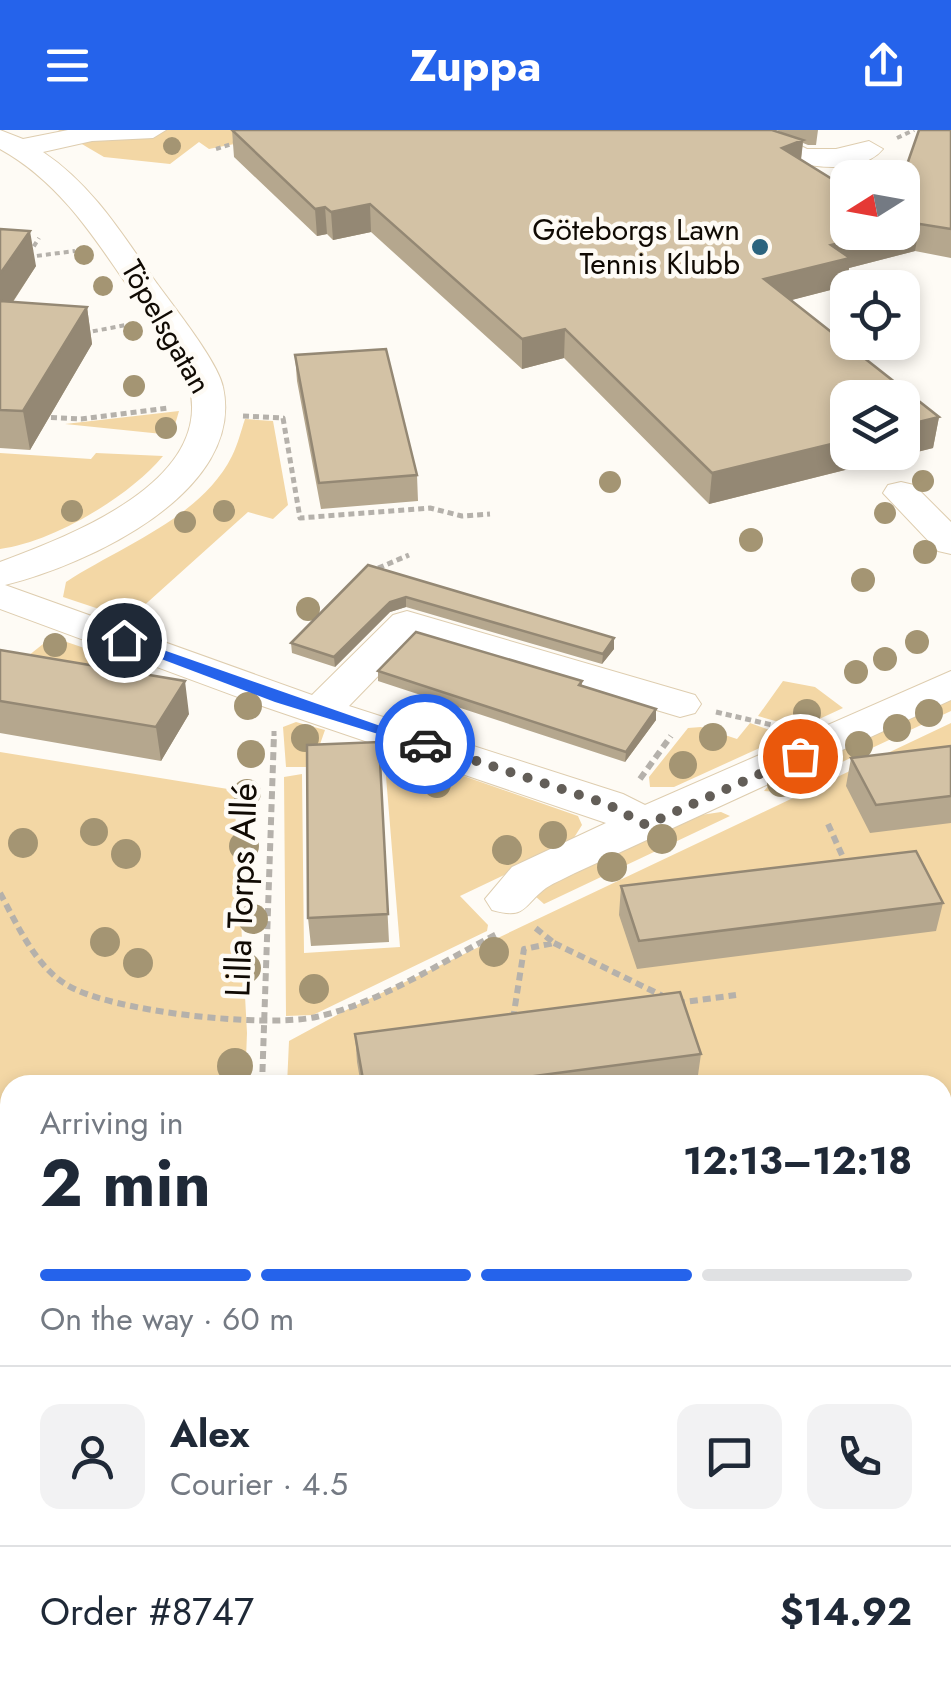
<!DOCTYPE html>
<meta charset="utf-8">
<style>
:root{--surface:#fff;--page:#f2f2f3;--text:#1f2937;--muted:#747a83;--line:#e0e1e3;--accent:#2563eb}
body{margin:0;font-family:Jost,sans-serif;background:var(--page);color:var(--text);height:100vh;display:flex;flex-direction:column;font-size:38px;white-space:nowrap}
*{box-sizing:border-box;margin:0}
p{font-size:32px;color:var(--muted)}
.icon{flex:none;width:55px;height:55px;fill:none;stroke:currentColor;stroke-width:2;stroke-linecap:round;stroke-linejoin:round}
.map{position:relative;flex:1;overflow:hidden}
.side{position:absolute;left:0px;top:945px;width:952px;height:622px;display:flex;flex-direction:column;background:var(--surface);border-radius:30px 30px 0 0;box-shadow:0 5px 15px #0003}
.side>*{flex:none}
.needle{width:65px;rotate:259deg}
.fabs{position:absolute;left:830px;top:30px;display:grid;gap:20px}
.fabs a{display:grid;place-items:center;width:90px;height:90px;border-radius:20px;background:var(--surface);box-shadow:0 5px 15px #0003;font-size:50px}
.pin{position:absolute;display:grid;place-items:center;width:85px;height:85px;color:#fff;margin:-42px;border:5px solid #fff;border-radius:50%;box-shadow:0 2px 10px #0007}
.courier{position:absolute;display:grid;place-items:center;width:100px;height:100px;margin:-50px;border:8px solid #2563eb;border-radius:50%;background:#fff;color:#222;box-shadow:0 2px 12px #0007}
.head em{font-style:normal;font-weight:700}
.head div{display:flex;flex-direction:column-reverse}
.head{display:flex;align-items:center;justify-content:space-between;height:170px;padding:0 40px}
h1{font-size:65px;font-weight:700;line-height:75px}
.bar{display:grid;grid-template-columns:repeat(4,1fr);gap:15px 10px;align-content:center;height:120px;padding:0 40px}
.bar i{height:12px;border-radius:8px;background:var(--line)}
.bar .on{background:var(--accent)}
.bar p{grid-column:span 4}
.line{display:flex;align-items:center;gap:25px;padding:0 40px;border-top:2px solid var(--line)}
.line div{flex:1}
.round{display:grid;place-items:center;flex:none;width:105px;height:105px;border-radius:20px;background:var(--page)}
header{display:flex;justify-content:space-between;align-items:center;height:130px;padding:0 40px;background:var(--accent);color:#fff;font-size:45px;font-weight:700}
.map>svg:first-child{display:block}
</style>
<header><svg class="icon" aria-label="menu" viewBox="0 0 24 24"><path d="M4 6h16M4 12h16M4 18h16"/></svg>Zuppa<svg class="icon" aria-label="share" viewBox="0 0 24 24"><path d="M12 15V3M7 8l5-5 5 5M5 13v7h14v-7"/></svg></header>
<div class="map">
<svg width="951" height="1566" viewBox="0 0 951 1566">
<rect width="100%" height="100%" fill="#fefbf5"/>
<path fill="#f3d7a5" d="M 58,0 L 306,0 L 209,19 L 199,12 L 170,34 L 104,27 Z
M 179,281 L 172,305 L 65,294 Z
M 245,289 L 273,291 L 288,375 L 273,389 L 248,382 L 129,489 L 63,467 L 66,452 C 121,416 201,388 232,326 C 238,314 241,301 245,289 Z
M 0,323 L 91,329 L 96,323 L 163,326 C 129,367 53,412 0,419 Z
M 58,509 L 131,534 L 112,561 L 13,538 L 48,510 Z
M 783,551 L 815,557 L 843,578 L 800,598 L 758,586 Z
M 951,565 L 951,581 L 778,662 L 764,661 L 774,649 Z
M 296,592 L 325,600 L 312,637 L 286,637 L 283,597 Z
M 750,593 L 786,606 L 674,657 L 650,657 L 649,647 L 688,598 L 701,597 L 737,609 Z
M 951,593 L 951,1566 L 273,1566 L 273,1558 L 942,1558 L 942,955 L 287,955 L 289,911 L 350,878 Z
M 0,622 L 234,660 L 247,903 L 245,955 L 10,955 L 10,1539 L 0,1502 Z
M 384,622 L 395,622 L 578,686 L 582,695 L 570,714 L 460,766 L 488,795 L 487,801 L 313,885 L 286,886 L 284,647 L 302,644 L 304,823 L 400,817 Z
M 721,682 L 730,686 L 544,774 L 535,766 L 534,759 L 694,686 Z
M 15,1558 L 227,1558 L 227,1566 L 18,1566 Z"/>
<g fill="none" stroke-linecap="round" stroke-linejoin="round">
<path fill="#d8b26d" fill-rule="evenodd" d="M 951,1136 L 951,1150 L 942,1154 L 942,1139 Z
M 654,1558 L 674,1558 L 671,1566 L 651,1566 Z"/>
<defs>
<path id="minor" d="M 0,0 L 23,9 L 68,0 L 166,0 L 153,8 L 92,11 L 43,22 C 91,54 121,102 153,148 C 170,172 218,231 223,257 C 246,362 87,435 5,455 L 312,565 L 393,485 L 407,481 L 695,565 L 701,574 L 695,583 L 680,587 L 415,508 L 349,576 L 623,664 L 645,675 L 951,541 L 951,570 L 575,743 C 566,748 555,752 546,758 C 523,775 527,790 492,780 L 485,769 L 512,737 L 606,693 L 265,577 L 0,479 L 0,432 C 69,406 215,352 189,255 C 183,230 144,181 129,158 C 92,104 58,51 0,19 Z
M 738,0 L 769,0 L 807,19 L 836,19 L 869,11 L 883,19 C 855,54 762,33 738,0 Z
M 901,352 L 914,355 L 951,392 L 951,424 L 938,421 L 883,363 L 888,355 Z
M 951,1446 L 951,1524 L 942,1528 L 942,1450 Z
M 942,1547 L 947,1558 L 944,1566 L 875,1566 L 879,1558 L 942,1558 Z"/>
</defs>
<use href="#minor" stroke="#decdaf" stroke-width="2"/>
<path stroke="#b5b1ab" stroke-width="4" stroke-dasharray="5 4" stroke-linecap="butt" d="M 897,8 L 914,0
M 216,19 L 238,12
M 29,124 L 39,108
M 28,127 L 75,121
M 84,203 L 126,195"/>
<path stroke="#b5b1ab" stroke-width="5" stroke-dasharray="6 4" stroke-linecap="butt" d="M 243,286 L 283,288 L 300,388 L 430,378 L 462,386 L 490,384
M 41,287 L 81,289 L 168,278
M 369,442 L 409,425
M 716,582 L 772,595
M 274,606 L 274,601"/>
<path stroke="#b5b1ab" stroke-width="6" stroke-dasharray="8 5" stroke-linecap="butt" d="M 640,649 L 671,606
M 828,694 L 846,734
M 0,763 C 17,794 35,836 67,855 C 111,882 265,898 316,887 C 380,873 439,833 497,804
M 554,813 L 667,868
M 677,873 L 736,865
M 513,889 L 524,819 L 554,813 L 533,796
M 262,955 L 274,604"/>
<path stroke="#b5b1ab" stroke-width="8" stroke-dasharray="10 6" stroke-linecap="butt" d="M 248,1558 L 248,1566"/>
<use href="#minor" fill="#fff" fill-rule="evenodd"/>
</g>
<g fill="#a49573">
<circle cx="172" cy="16" r="9"/>
<circle cx="84" cy="125" r="10"/>
<circle cx="103" cy="156" r="10"/>
<circle cx="133" cy="201" r="10"/>
<circle cx="134" cy="256" r="11"/>
<circle cx="166" cy="298" r="11"/>
<circle cx="923" cy="351" r="11"/>
<circle cx="610" cy="352" r="11"/>
<circle cx="72" cy="381" r="11"/>
<circle cx="224" cy="381" r="11"/>
<circle cx="885" cy="383" r="11"/>
<circle cx="185" cy="392" r="11"/>
<circle cx="751" cy="410" r="12"/>
<circle cx="925" cy="422" r="12"/>
<circle cx="863" cy="450" r="12"/>
<circle cx="308" cy="479" r="12"/>
<circle cx="917" cy="512" r="12"/>
<circle cx="55" cy="515" r="12"/>
<circle cx="885" cy="529" r="12"/>
<circle cx="856" cy="542" r="12"/>
<circle cx="248" cy="576" r="14"/>
<circle cx="807" cy="583" r="14"/>
<circle cx="929" cy="583" r="14"/>
<circle cx="897" cy="598" r="14"/>
<circle cx="713" cy="607" r="14"/>
<circle cx="305" cy="608" r="14"/>
<circle cx="859" cy="615" r="14"/>
<circle cx="251" cy="624" r="14"/>
<circle cx="817" cy="633" r="14"/>
<circle cx="683" cy="635" r="14"/>
<circle cx="781" cy="653" r="14"/>
<circle cx="437" cy="654" r="14"/>
<circle cx="247" cy="663" r="14"/>
<circle cx="94" cy="702" r="14"/>
<circle cx="553" cy="705" r="14"/>
<circle cx="662" cy="709" r="15"/>
<circle cx="23" cy="713" r="15"/>
<circle cx="244" cy="716" r="15"/>
<circle cx="507" cy="720" r="15"/>
<circle cx="126" cy="724" r="15"/>
<circle cx="612" cy="737" r="15"/>
<circle cx="253" cy="789" r="15"/>
<circle cx="105" cy="812" r="15"/>
<circle cx="494" cy="822" r="15"/>
<circle cx="138" cy="833" r="15"/>
<circle cx="246" cy="838" r="15"/>
<circle cx="314" cy="859" r="15"/>
<circle cx="235" cy="936" r="18"/>
</g>
<path fill="#b5a78e" d="M 232,0 L 786,5 L 777,0 L 818,0 L 816,15 L 808,15 L 803,13 L 801,30 L 902,102 L 951,0 L 951,128 L 915,121 L 849,138 L 846,156 L 791,170 L 939,287 L 933,318 L 709,374 L 564,228 L 522,239 L 371,102 L 333,110 L 327,104 L 317,106 L 234,27 Z
M 0,99 L 36,136 L 13,172 L 87,177 L 92,214 L 30,320 L 0,318 Z
M 295,225 L 417,345 L 418,371 L 321,379 L 297,251 Z
M 368,435 L 614,508 L 614,519 L 602,534 L 406,477 L 390,482 L 335,537 L 292,523 L 291,513 Z
M 0,520 L 189,584 L 161,631 L 0,603 Z
M 378,541 L 582,551 L 582,556 L 656,579 L 656,590 L 625,632 L 378,551 Z
M 379,612 L 389,812 L 311,816 L 308,788 Z
M 951,616 L 951,693 L 870,703 L 846,656 L 851,628 Z
M 621,756 L 943,773 L 936,801 L 637,839 L 619,785 Z
M 355,904 L 701,924 L 697,952 L 677,955 L 361,955 L 357,932 Z"/>
<path fill="#948874" d="M 803,10 L 800,37 L 782,18 Z
M 370,74 L 371,102 L 333,110 L 331,82 Z
M 325,77 L 327,104 L 317,106 L 315,79 Z
M 920,94 L 915,121 L 849,138 L 846,156 L 761,178 L 764,149 L 831,115 L 882,102 L 902,102 L 902,98 Z
M 30,101 L 36,136 L 0,191 L 0,144 Z
M 87,177 L 92,214 L 30,320 L 23,281 Z
M 565,199 L 564,228 L 522,239 L 522,209 Z
M 939,287 L 933,318 L 709,374 L 712,343 L 848,310 L 848,322 L 902,322 L 902,296 Z
M 406,467 L 406,477 L 390,482 L 335,537 L 334,527 L 390,472 Z
M 614,508 L 614,519 L 602,534 L 603,524 Z
M 185,551 L 189,584 L 161,631 L 156,597 Z
M 656,579 L 656,590 L 625,632 L 626,622 Z"/>
<path fill="#d3c2a5" stroke="#948874" stroke-width="2.5" d="M 232,0 L 772,0 L 803,10 L 782,18 L 848,59 L 848,102 L 882,102 L 831,115 L 850,128 L 764,149 L 939,287 L 902,296 L 902,268 L 848,268 L 848,310 L 712,343 L 565,199 L 522,209 L 370,74 L 331,82 L 325,77 L 315,79 Z
M 919,0 L 951,0 L 951,99 L 920,94 L 902,98 L 902,49 Z
M 0,99 L 30,101 L 0,144 Z
M 0,171 L 87,177 L 23,281 L 0,280 Z
M 386,219 L 417,345 L 319,353 L 295,225 Z
M 368,435 L 614,508 L 603,524 L 406,467 L 390,472 L 334,527 L 291,513 Z
M 416,502 L 582,551 L 579,555 L 656,579 L 626,622 L 378,541 Z
M 0,520 L 185,551 L 156,597 L 0,571 Z
M 379,612 L 388,784 L 308,788 L 307,615 Z
M 951,616 L 951,666 L 876,675 L 851,628 Z
M 916,721 L 943,773 L 639,811 L 621,756 Z
M 680,862 L 701,924 L 467,955 L 364,955 L 355,904 Z"/>
<path fill="#2563eb" d="M 119,508 L 129,508 L 432,614 L 420,617 L 275,572 L 119,513 Z"/>
<g fill="none" stroke-linecap="round" stroke-linejoin="round">
<path stroke="#635e58" stroke-width="10" stroke-dasharray="0 18" d="M 425,614 L 607,674 L 646,695 L 800,626"/>
</g>
<circle fill="#2c647e" stroke="#fefbf5" stroke-width="4" cx="760" cy="117" r="10"/>
<g text-anchor="middle" stroke-width="9" stroke-linejoin="round" paint-order="stroke">
<g font-size="30" fill="#100a03" stroke="#fefbf5" text-anchor="end">
<text x="740" y="110">Göteborgs Lawn<tspan x="740" dy="34">Tennis Klubb</tspan></text>
</g>
<g font-size="30" fill="#100a03" stroke="#fefbf5">
<text transform="translate(166 197) rotate(60)" y="10">Töpelsgatan</text>
</g>
<g font-size="35" fill="#100a03" stroke="#fefbf5">
<text transform="translate(241 760) rotate(-88)" y="12">Lilla Torps Allé</text>
</g>
</g>
</svg>
<div class="fabs">
<a><svg class="needle" viewBox="-14 -14 28 28"><path d="M0-13l5 13h-10z" fill="#e53935"/><path d="M0 13l5-13h-10z" fill="#747a83"/></svg></a>
<a><svg class="icon" aria-label="locate" viewBox="0 0 24 24"><circle cx="12" cy="12" r="6"/><path d="M12 2v4M12 18v4M2 12h4M18 12h4"/></svg></a>
<a><svg class="icon" aria-label="layers" viewBox="0 0 24 24"><path d="M12 4l9 5-9 5-9-5zM3 14l9 5 9-5"/></svg></a>
</div>
<div class="pin" style="left:800px;top:626px;background:#ea580c"><svg class="icon" aria-label="bag" viewBox="0 0 24 24"><path d="M5 8h14l-1 12H6zM9 8a3 3 0 0 1 6 0"/></svg></div>
<div class="pin" style="left:124px;top:510px;background:#1f2937"><svg class="icon" aria-label="home" viewBox="0 0 24 24"><path d="M3 11l9-7 9 7M6 9v11h12V9"/></svg></div>
<div class="courier" style="left:425px;top:614px"><svg class="icon" aria-label="car" viewBox="0 0 24 24"><path d="M5 17H2v-5l4-1 3-4h7l3 4 3 1v5h-3M9 17h6M6 11h13"/><circle cx="7" cy="17" r="2"/><circle cx="17" cy="17" r="2"/></svg></div>
<section class="side">
<div class="head"><div><h1>2 min</h1><p>Arriving in</p></div><em>12:13–12:18</em></div>
<div class="bar"><i class="on"></i><i class="on"></i><i class="on"></i><i></i><p>On the way · 60 m</p></div>
<div class="line" style="height:180px"><a class="round"><svg class="icon" aria-label="person" viewBox="0 0 24 24"><circle cx="12" cy="8" r="4"/><path d="M4 21q1-7 8-7t8 7"/></svg></a><div><b>Alex</b><p>Courier · 4.5</p></div><a class="round"><svg class="icon" aria-label="chat" viewBox="0 0 24 24"><path d="M4 5h16v11H9l-5 4z"/></svg></a><a class="round"><svg class="icon" aria-label="phone" viewBox="0 0 24 24"><path d="M5 4h4l2 5-3 2q2 4 5 5l2-3 5 2v4C11 20 4 13 5 4z"/></svg></a></div>
<div class="line" style="height:130px"><div>Order #8747</div><b>$14.92</b></div>
</section>
</div>
